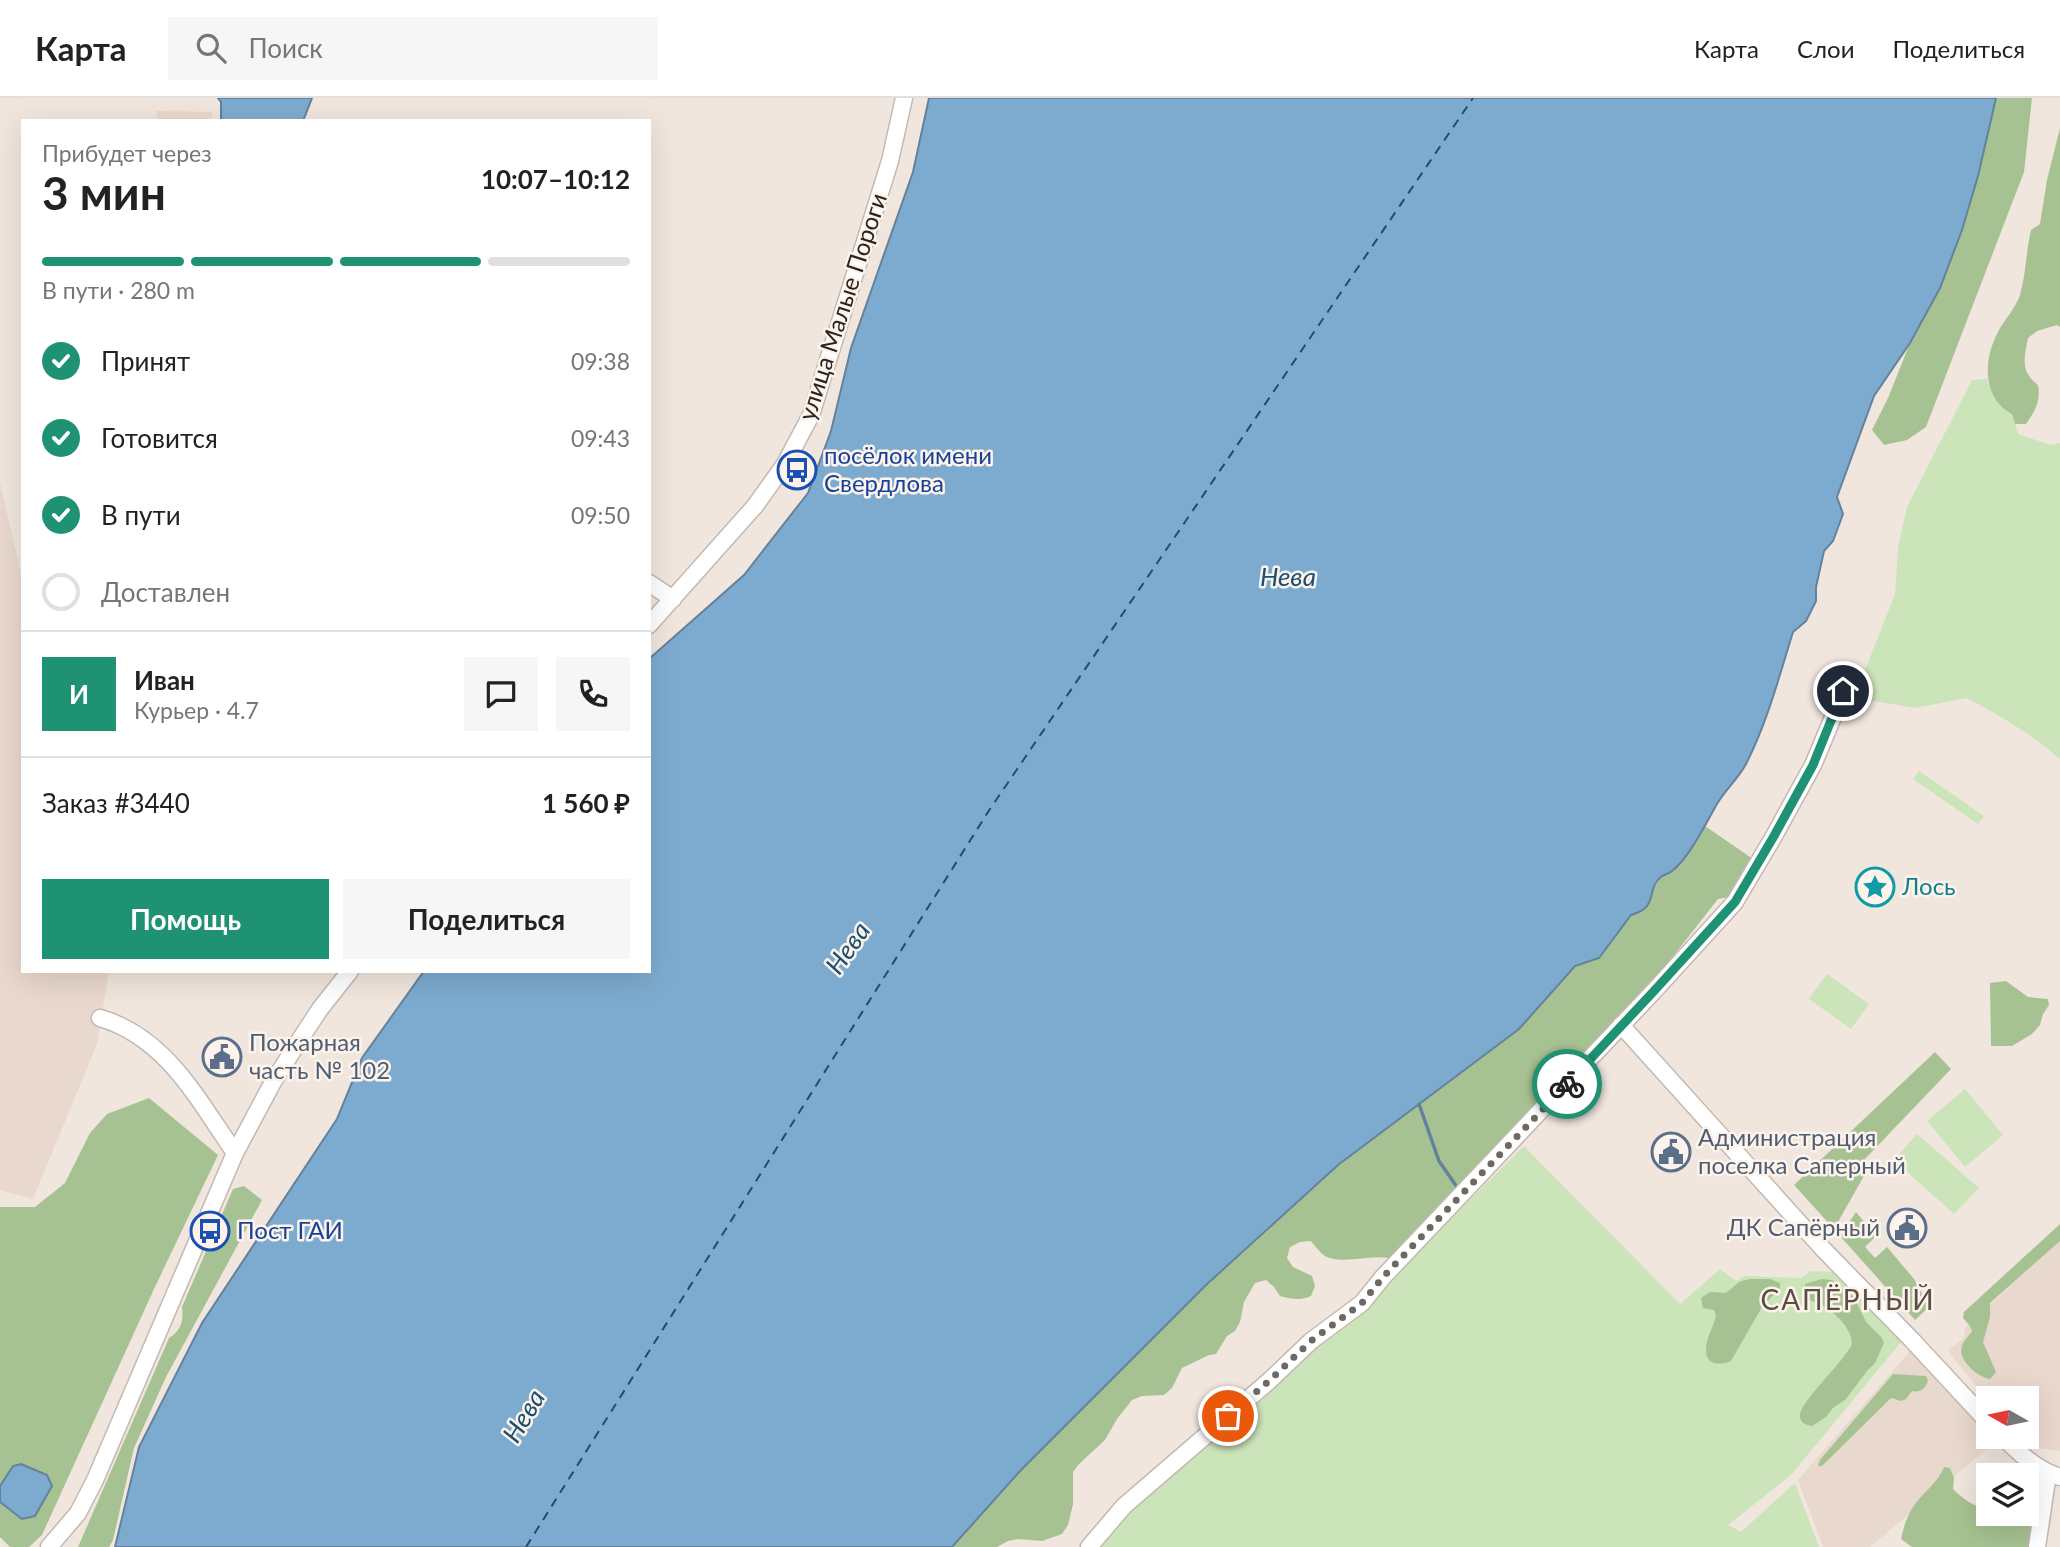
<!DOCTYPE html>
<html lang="ru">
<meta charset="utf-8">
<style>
:root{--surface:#fff;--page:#f6f6f6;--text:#222;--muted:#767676;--line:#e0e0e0;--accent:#209274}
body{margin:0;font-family:Lato,sans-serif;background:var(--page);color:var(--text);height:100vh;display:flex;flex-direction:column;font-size:26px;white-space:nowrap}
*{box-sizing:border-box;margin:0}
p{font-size:23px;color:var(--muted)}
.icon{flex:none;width:38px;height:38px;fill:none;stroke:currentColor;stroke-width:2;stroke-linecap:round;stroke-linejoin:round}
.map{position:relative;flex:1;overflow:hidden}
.sheet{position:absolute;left:21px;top:21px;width:630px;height:854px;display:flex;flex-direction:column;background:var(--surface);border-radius:0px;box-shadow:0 7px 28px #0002}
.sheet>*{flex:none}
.needle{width:46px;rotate:279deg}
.fabs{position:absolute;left:1976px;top:1288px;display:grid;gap:14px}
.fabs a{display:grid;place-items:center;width:63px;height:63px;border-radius:0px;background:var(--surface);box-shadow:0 7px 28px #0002;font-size:35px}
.pin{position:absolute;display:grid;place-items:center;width:60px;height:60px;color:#fff;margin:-30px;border:4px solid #fff;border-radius:50%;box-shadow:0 2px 7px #0007}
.courier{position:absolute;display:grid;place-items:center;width:70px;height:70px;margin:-35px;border:5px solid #209274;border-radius:50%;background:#fff;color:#222;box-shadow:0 2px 9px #0007}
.headline em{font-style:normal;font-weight:700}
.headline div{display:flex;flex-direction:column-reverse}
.headline{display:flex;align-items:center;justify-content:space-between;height:119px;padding:0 21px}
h1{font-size:46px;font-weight:700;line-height:52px}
.bar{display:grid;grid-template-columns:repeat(4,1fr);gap:10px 7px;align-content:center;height:84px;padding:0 21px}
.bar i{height:9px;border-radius:5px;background:var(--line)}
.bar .on{background:var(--accent)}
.bar p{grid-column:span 4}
.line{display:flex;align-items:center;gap:18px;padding:0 21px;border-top:2px solid var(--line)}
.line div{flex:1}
.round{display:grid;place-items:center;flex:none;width:74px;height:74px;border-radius:0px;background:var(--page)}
ol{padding:0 21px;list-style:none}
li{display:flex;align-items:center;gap:21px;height:77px}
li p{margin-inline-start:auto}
li .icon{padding:7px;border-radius:50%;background:var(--accent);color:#fff;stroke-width:4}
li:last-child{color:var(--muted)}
li i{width:38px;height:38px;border:4px solid var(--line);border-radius:50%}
.cta{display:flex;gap:14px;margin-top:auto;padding:14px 21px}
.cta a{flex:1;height:80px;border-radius:0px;background:var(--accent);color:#fff;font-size:28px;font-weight:700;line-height:80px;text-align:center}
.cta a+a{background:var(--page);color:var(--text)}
header{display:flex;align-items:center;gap:42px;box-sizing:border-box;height:98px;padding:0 35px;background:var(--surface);border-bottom:2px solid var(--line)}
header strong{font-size:33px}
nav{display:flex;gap:38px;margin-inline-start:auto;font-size:24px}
.search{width:490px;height:63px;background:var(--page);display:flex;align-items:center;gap:18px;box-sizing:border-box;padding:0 24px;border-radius:0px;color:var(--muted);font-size:26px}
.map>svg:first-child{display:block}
</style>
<header>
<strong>Карта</strong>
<div class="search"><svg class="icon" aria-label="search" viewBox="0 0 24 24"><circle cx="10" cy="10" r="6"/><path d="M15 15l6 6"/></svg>Поиск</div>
<nav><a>Карта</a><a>Слои</a><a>Поделиться</a></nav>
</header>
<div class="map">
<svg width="2060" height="1449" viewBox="0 0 2060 1449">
<rect width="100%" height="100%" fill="#f0e6de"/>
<path fill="#e9d8cd" d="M 157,13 L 212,14 L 212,23 L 157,23 Z
M 0,385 L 23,484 L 23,873 L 109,873 L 97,946 L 33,1101 L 0,1092 Z
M 2060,1142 L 2060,1353 L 2031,1349 L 2035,1333 L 2027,1331 L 2026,1300 L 1988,1300 L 1988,1303 L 1948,1253 L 1964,1240 L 1965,1230 Z
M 1911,1252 L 1994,1345 L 1870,1449 L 1823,1449 L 1798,1382 Z"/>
<path fill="#cce4b9" d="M 1987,281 C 1991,296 1998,308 2012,316 L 2018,336 L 2051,347 L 2060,345 L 2060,661 C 2032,636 2000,618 1967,600 L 1915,610 L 1863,601 L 1860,585 L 1895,496 L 1898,449 L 1907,409 L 1972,282 Z
M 1919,673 L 1984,718 L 1978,726 L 1913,681 Z
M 1827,876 L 1869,906 L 1851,931 L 1809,901 Z
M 1965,991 L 2003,1037 L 1965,1069 L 1927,1023 Z
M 1917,1036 L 1979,1090 L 1954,1116 L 1894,1062 Z
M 1524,1048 L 1680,1206 L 1720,1171 L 1736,1183 L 1745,1178 L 1801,1180 L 1810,1173 L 1837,1174 L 1901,1244 L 1791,1377 L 1728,1427 L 1741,1434 L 1795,1385 L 1819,1449 L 1100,1449 L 1132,1413 L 1390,1181 Z"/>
<path fill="#a7c292" d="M 1996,0 L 2032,0 L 2024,74 L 1926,329 L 1907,342 L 1884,347 L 1872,332 L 1888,300 L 1910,245 L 1940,190 L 1962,132 L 1978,78 Z
M 2060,30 L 2060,229 L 2057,227 L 2037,233 L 2028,240 C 2024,260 2020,273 2038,287 C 2041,303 2035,313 2026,326 L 2015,326 L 2012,316 C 1982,300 1983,262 1998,234 C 2004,222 2016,210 2020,197 C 2026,176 2026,153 2031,132 L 2040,126 L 2047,82 Z
M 1705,728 L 1753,761 L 1729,799 L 1718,801 L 1656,880 L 1452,1100 L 1389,1160 C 1370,1157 1343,1166 1327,1159 C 1321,1156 1315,1148 1311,1143 L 1300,1144 L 1290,1149 L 1287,1160 L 1293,1169 L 1312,1178 L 1315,1188 L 1311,1198 C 1300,1203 1292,1201 1280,1198 L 1274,1189 L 1266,1182 L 1255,1185 L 1244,1204 L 1240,1224 L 1235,1233 L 1227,1238 L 1216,1256 L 1209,1257 L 1182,1270 L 1172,1290 L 1164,1297 L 1142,1298 L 1132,1302 L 1117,1321 L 1105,1342 L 1079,1366 L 1073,1374 L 1073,1406 L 1068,1427 L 1062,1436 L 1042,1443 L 1018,1441 L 1008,1443 L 997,1449 L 952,1449 L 1021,1372 L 1206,1187 L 1338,1067 L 1519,931 L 1575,868 L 1599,860 L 1631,816 L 1653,792 L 1661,778 L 1672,773 Z
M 2006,883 L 2028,899 L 2048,901 L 2049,907 L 2043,916 L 2040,927 L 2032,936 L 2012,948 L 1991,948 L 1990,885 Z
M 1935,954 L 1951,971 L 1865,1061 L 1869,1069 L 1834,1131 L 1794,1087 Z
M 149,1000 L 218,1057 L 154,1191 L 42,1437 L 29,1449 L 10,1449 L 0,1439 L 0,1109 L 35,1109 L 65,1085 L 90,1035 L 107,1016 Z
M 244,1088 L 262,1102 L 166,1279 L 134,1350 L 113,1442 L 109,1449 L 78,1449 L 169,1240 C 181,1233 184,1222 182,1209 L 233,1091 Z
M 1856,1114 L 1876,1138 L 1865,1149 L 1875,1160 L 1887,1149 L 1914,1181 L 1929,1209 L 1915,1222 L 1840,1138 Z
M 2060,1126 L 2060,1143 L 1990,1205 L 1990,1219 L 1983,1244 L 1996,1274 L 1990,1281 C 1978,1279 1957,1262 1962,1248 C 1963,1243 1969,1238 1972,1233 L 1970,1228 L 1963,1220 L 1964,1214 Z
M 1749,1181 L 1770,1181 L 1780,1185 L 1780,1190 L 1762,1209 L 1731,1263 C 1720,1268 1705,1267 1706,1251 C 1706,1240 1714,1228 1716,1217 L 1714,1212 L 1703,1210 L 1701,1200 L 1710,1194 L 1726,1195 L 1739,1184 Z
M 1822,1181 L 1832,1182 L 1854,1199 L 1866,1224 L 1882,1240 L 1884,1245 L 1875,1265 L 1867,1273 L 1846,1301 L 1833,1310 L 1826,1319 L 1812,1328 C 1806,1327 1800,1325 1800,1318 C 1799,1304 1845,1263 1852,1246 C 1852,1231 1837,1217 1825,1209 C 1817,1204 1810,1204 1804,1197 L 1805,1186 Z
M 1893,1276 L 1926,1278 L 1928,1283 C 1925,1291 1920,1295 1912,1293 L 1906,1301 L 1901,1303 L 1891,1300 L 1822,1368 L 1818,1368 L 1820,1362 Z
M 1944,1369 L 1950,1370 L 1954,1380 L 1953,1391 C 1963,1401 1974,1409 1988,1411 L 1988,1416 L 2026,1416 L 2027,1396 L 2030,1394 L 2040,1398 L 2029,1449 L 1912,1449 L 1901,1441 C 1903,1430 1907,1419 1913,1409 C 1922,1395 1938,1385 1944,1369 Z"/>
<path fill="#7dabcf" stroke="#64829b" stroke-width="2" d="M 218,0 L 312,0 L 303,23 L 221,23 L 221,4 Z
M 929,0 L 1996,0 L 1978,78 L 1962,132 L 1940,190 L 1910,245 L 1874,298 L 1837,399 L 1843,416 L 1833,443 L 1824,453 L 1816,489 L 1816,503 L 1806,523 L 1793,534 C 1779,579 1767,625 1746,666 C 1738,681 1725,692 1717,706 C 1706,725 1689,760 1672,773 C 1669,776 1665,776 1662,778 C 1645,791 1660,809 1631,817 L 1599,860 L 1575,868 L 1519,931 L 1338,1067 L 1206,1187 L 1021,1372 L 952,1449 L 115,1449 L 139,1349 L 202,1225 L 337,1021 L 362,960 L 424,873 L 649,873 L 649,561 L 744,477 L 808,395 L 831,333 L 851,250 L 913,74 Z
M 21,1366 L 47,1377 L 52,1388 L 35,1418 L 22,1421 L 0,1404 L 0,1388 L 13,1368 Z"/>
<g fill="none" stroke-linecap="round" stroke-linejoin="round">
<path stroke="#64829b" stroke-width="3.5" d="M 1419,1006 L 1439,1063 L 1459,1092"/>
<path stroke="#194f73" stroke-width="2" stroke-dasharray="9 7" stroke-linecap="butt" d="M 526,1449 L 988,714 L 1473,0"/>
<defs>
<path id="minor" d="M 649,485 L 673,501
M 649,527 L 755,408 L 785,366 L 811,317 L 890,63 L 904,0
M 100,920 C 166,939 198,1002 235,1055
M 1621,927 L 1823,1151 L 1911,1241 L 1988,1324
M 2003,1339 C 2019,1355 2037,1372 2060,1379
M 49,1449 L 78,1415 L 95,1382 L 235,1055 L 273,984 L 297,946 L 320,911 L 350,873
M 1089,1449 L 1124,1408 L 1269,1283 L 1311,1243 L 1362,1205 L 1383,1179 L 1654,893 L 1735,804 L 1774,738 L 1813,667 L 1844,593
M 2037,1449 L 2048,1375"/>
</defs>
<use href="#minor" stroke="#c3b9b1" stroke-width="19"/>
<use href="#minor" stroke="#fff" stroke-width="16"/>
</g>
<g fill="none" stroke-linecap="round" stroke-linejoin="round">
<path stroke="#6e6864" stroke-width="7" stroke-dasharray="0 12.6" d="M 1228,1318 L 1269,1283 L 1311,1243 L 1362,1205 L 1383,1179 L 1567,986"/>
<path stroke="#209274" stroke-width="9" d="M 1567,986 L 1654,893 L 1735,804 L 1774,738 L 1813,667 L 1843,593"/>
</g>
<defs>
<symbol id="bus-ring" viewBox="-11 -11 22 22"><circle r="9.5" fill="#fdf3eb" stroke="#1a4fb4" stroke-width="1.5"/><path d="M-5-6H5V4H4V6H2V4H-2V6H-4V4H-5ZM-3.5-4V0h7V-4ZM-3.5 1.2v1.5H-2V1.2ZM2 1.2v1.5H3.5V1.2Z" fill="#1a4fb4"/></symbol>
<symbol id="sight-ring" viewBox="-11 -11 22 22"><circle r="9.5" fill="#fdf3eb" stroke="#0f9aa8" stroke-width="1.5"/><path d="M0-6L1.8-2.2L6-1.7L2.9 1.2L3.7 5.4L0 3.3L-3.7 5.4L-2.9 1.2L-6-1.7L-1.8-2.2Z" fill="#0f9aa8"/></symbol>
<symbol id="civic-ring" viewBox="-11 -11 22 22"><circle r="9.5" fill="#fdf3eb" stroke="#5c6f8a" stroke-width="1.5"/><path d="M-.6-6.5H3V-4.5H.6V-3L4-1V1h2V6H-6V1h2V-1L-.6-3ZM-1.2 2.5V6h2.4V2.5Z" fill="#5c6f8a"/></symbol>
</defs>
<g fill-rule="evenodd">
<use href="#bus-ring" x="775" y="350" width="44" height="44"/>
<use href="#sight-ring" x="1853" y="767" width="44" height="44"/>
<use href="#civic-ring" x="200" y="937" width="44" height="44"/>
<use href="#civic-ring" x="1649" y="1032" width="44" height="44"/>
<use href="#civic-ring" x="1885" y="1108" width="44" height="44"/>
<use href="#bus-ring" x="188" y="1111" width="44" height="44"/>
</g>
<g text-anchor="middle" stroke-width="5" stroke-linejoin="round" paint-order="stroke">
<g font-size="24" fill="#282422" stroke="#fdf3eb">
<text transform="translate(843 209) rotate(-72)" y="8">улица Малые Пороги</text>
</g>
<g font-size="24" fill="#164399" stroke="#fdf3eb" text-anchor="start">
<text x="824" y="366">посёлок имени<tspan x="824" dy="28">Свердлова</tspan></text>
<text x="237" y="1141">Пост ГАИ</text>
</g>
<g font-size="24" fill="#0d838f" stroke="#fdf3eb" text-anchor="start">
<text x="1902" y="797">Лось</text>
</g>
<g font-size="24" fill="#4e5e75" stroke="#fdf3eb" text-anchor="start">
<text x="249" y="953">Пожарная<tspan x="249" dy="28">часть № 102</tspan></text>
<text x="1698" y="1048">Администрация<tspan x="1698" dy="28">поселка Саперный</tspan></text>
<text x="1880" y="1138" text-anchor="end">ДК Сапёрный</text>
</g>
<g font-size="26" font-style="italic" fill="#194f73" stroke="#fdf3eb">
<text x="1288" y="488">Нева</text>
<text transform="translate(848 850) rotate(-55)" y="9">Нева</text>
<text transform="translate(524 1318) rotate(-59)" y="9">Нева</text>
</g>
<g font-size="28" letter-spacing="2" fill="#574e48" stroke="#fdf3eb">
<text x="1848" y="1212">САПЁРНЫЙ</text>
</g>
</g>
</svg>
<div class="fabs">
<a><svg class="needle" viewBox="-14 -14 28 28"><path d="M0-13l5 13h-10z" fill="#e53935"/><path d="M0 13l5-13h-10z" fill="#767676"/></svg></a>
<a><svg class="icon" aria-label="layers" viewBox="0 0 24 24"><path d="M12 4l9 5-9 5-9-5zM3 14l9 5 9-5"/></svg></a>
</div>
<div class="pin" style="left:1228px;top:1318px;background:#ea580c"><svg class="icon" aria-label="bag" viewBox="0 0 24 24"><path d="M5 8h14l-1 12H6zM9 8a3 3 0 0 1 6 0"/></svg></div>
<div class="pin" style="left:1843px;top:593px;background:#1f2937"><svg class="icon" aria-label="home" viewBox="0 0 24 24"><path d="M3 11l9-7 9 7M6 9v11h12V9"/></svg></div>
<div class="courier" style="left:1567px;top:986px"><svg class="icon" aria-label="bike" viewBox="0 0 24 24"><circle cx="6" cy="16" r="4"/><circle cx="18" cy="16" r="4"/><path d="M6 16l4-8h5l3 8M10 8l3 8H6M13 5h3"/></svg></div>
<section class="sheet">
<div class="headline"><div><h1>3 мин</h1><p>Прибудет через</p></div><em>10:07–10:12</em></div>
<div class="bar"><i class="on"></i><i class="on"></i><i class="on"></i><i></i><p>В пути · 280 m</p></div>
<ol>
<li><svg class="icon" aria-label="check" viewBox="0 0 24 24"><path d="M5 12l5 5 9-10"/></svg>Принят<p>09:38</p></li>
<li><svg class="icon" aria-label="check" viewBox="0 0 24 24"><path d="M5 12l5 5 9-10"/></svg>Готовится<p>09:43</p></li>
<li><svg class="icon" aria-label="check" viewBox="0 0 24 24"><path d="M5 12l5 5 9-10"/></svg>В пути<p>09:50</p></li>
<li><i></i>Доставлен</li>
</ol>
<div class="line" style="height:126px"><b class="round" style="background:var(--accent);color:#fff">И</b><div><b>Иван</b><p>Курьер · 4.7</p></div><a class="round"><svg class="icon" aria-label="chat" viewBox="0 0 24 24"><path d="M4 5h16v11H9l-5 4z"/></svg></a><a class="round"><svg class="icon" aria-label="phone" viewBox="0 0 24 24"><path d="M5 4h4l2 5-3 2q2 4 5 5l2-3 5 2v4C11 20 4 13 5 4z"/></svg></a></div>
<div class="line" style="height:91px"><div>Заказ #3440</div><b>1 560 ₽</b></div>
<div class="cta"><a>Помощь</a><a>Поделиться</a></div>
</section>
</div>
